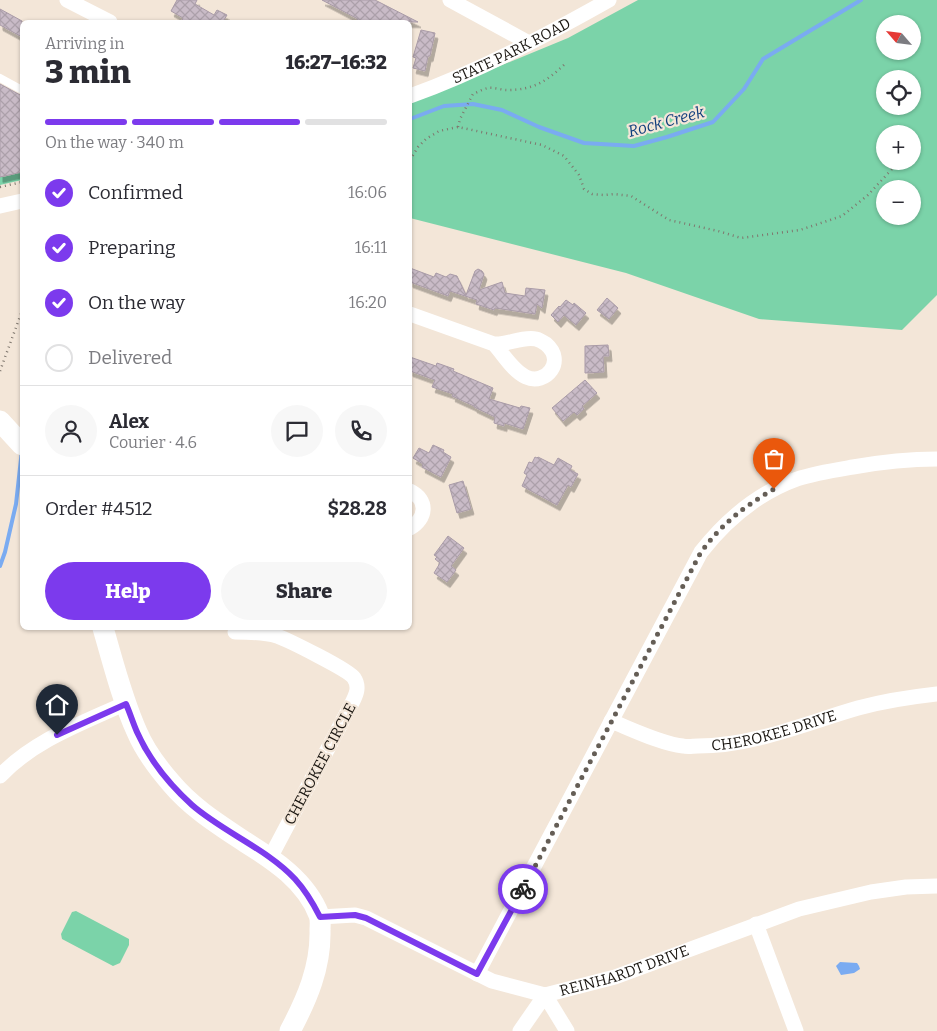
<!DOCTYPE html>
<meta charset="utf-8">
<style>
:root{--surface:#fff;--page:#f7f7f7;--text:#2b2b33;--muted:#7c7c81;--line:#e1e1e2;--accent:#7c3aed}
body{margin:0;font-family:Bitter,serif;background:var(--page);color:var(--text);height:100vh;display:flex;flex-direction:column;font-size:19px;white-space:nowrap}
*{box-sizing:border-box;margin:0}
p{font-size:16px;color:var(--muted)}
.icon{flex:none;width:28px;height:28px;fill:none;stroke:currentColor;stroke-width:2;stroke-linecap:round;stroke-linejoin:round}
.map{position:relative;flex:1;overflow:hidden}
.sheet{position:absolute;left:20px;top:20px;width:392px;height:610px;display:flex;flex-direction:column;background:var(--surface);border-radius:8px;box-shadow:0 1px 4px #0004}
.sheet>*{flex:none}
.needle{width:32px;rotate:298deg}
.buttons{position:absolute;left:876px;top:15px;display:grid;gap:10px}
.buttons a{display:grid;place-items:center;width:45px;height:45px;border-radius:50%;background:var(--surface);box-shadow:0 1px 4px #0004;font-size:25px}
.pin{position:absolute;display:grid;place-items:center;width:42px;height:42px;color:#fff;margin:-51px -21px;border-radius:50% 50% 50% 0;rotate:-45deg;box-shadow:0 0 5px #0007}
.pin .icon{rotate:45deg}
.courier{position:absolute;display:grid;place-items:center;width:50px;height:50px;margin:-25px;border:4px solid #7c3aed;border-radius:50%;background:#fff;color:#222;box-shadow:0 1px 6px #0007}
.summary em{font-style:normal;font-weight:800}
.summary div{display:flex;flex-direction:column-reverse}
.summary{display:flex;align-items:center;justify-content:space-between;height:85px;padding:0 25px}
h1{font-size:32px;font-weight:800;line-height:38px}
.bar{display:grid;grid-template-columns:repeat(4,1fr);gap:8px 5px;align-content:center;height:60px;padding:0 25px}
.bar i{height:6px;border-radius:4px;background:var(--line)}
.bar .selected{background:var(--accent)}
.bar p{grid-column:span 4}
.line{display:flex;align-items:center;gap:12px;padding:0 25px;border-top:1px solid var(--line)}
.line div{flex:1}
.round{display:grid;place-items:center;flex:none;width:52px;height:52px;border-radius:26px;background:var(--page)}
ol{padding:0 25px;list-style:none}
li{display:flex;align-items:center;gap:15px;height:55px}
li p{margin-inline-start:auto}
li .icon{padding:5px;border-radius:50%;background:var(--accent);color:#fff;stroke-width:4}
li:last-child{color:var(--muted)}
li i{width:28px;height:28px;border:2px solid var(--line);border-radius:50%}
.primary-button{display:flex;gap:10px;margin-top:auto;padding:10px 25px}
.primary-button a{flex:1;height:58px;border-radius:30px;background:var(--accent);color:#fff;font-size:20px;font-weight:800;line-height:58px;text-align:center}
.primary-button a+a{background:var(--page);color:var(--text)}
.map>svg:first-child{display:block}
</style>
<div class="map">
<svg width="937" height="1031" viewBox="0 0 937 1031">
<defs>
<pattern id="building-cross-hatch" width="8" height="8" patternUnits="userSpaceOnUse" patternTransform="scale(1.25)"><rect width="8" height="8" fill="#c9bbc7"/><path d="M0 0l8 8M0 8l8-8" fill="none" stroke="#aca0aa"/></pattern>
<filter id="shadow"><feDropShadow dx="3" dy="5.5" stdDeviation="0" flood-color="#0004"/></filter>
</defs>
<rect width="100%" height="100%" fill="#f3e6d8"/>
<path fill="#7bd3a9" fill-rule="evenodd" d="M 638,0 L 937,0 L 937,295 L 902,330 L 759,319 L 626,273 L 410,218 L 410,103 L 568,38 ZM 885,24 L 912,24 L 912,51 L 885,51 ZM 885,79 L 912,79 L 912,106 L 885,106 ZM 885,134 L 912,134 L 912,161 L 885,161 ZM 885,189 L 912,189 L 912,216 L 885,216 Z
M 22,172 L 22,180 L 0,185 L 0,175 L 3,177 Z
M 76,911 L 129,939 L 129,945 L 120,963 L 113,966 L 62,939 L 61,934 L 72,912 Z"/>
<path fill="#7aabf1" d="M 840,962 L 857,963 L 859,966 L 860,969 L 854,973 L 841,975 L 836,966 Z"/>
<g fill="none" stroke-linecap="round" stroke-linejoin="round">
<path stroke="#7aabf1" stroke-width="4" d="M 410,119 L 444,106 L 473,104 L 502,110 L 539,127 L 584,143 L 634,146 L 667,137 L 713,122 L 744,89 L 763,59 L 861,0
M 0,566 L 5,552 L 16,504 L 22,450"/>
</g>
<path fill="url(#building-cross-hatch)" stroke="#a99ba7" filter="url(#shadow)" d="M 177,0 L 197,0 L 195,4 L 214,15 L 217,10 L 227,15 L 224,20 L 228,22 L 181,22 L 183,18 L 171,11 Z
M 322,0 L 375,0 L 418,22 L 356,22 L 358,19 Z
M 0,9 L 22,21 L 22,37 L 0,25 Z
M 421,30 L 435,33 L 430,56 L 428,56 L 425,71 L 413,68 L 416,58 L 413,57 Z
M 0,84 L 22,96 L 22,172 L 0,177 Z
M 410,268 L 434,277 L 436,273 L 446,277 L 450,274 L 457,276 L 466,295 L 475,271 L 478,269 L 482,271 L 484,274 L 479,290 L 502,282 L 505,293 L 525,296 L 526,288 L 545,290 L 542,308 L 537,304 L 535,314 L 495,308 L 494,310 L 476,304 L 477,300 L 450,291 L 448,296 L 410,282 Z
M 607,298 L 618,308 L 609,319 L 597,310 Z
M 566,300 L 573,305 L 574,303 L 586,313 L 576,325 L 564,315 L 558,322 L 551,315 L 559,306 L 560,307 Z
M 608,345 L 609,356 L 603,356 L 604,372 L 585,373 L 585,346 Z
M 410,357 L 436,366 L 437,363 L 454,369 L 453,371 L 493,388 L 489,399 L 520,408 L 521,406 L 530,408 L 523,429 L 504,423 L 504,426 L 494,423 L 495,417 L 474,407 L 474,406 L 452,396 L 453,394 L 432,387 L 435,380 L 410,371 Z
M 585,380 L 597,393 L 582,406 L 584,409 L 577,415 L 574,412 L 563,421 L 552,408 Z
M 433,445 L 444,450 L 443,452 L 451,457 L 441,477 L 422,467 L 423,464 L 413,458 L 419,448 L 429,453 Z
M 535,457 L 537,458 L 538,457 L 554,465 L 558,458 L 572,466 L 570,470 L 578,474 L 571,487 L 568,485 L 557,505 L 522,486 L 527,475 L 524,473 L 529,462 L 532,463 Z
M 463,481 L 471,509 L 457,513 L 449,485 Z
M 448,536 L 464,548 L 451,566 L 456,570 L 447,582 L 434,573 L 440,563 L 435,559 L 437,557 L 434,555 Z"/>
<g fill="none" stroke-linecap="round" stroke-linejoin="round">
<path stroke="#7f776e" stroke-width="2.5" stroke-dasharray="1 4" stroke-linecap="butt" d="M 458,127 L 460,119 L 473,94 C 478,92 483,89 488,88 C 494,87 501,90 507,90 C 534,90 547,81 566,63
M 410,160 L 418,147 L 426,139 L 439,131 L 458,127 L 542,145 L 564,156 L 579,175 L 584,189 L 592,194 L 604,195 L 614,194 L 631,196 L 669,220 L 718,231 L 741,238 L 800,230 L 842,216 L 868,195 L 892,169
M 0,187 L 22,182
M 0,371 L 22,311"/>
<path stroke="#fff" stroke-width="8" d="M 0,78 L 22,90"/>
<g stroke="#fff" stroke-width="15">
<path d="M 67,0 L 110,22"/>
<path d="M 450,0 L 529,43"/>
<path id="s1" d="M 410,96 C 479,71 545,36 609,0"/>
<path d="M 0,206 L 22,201"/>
<path d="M 410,314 L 494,344 C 508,345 522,336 536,339 C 540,340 543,342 546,344 C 566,361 546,386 526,377 C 513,371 504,355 494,344"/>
<path d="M 410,491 C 429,500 426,519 410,528"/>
<path d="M 235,632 C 249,632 263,632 277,636 C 288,640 349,670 354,678 C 360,687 356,695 352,703 L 270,858"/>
<path id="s2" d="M 611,721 C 631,729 662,744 683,746 C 688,747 693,746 698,746 C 753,746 806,723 858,708 C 884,701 910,697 937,694"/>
<path d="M 0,776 C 34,740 83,723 126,703"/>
<path id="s3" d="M 320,917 L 355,915 L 366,918 L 492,981 L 545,995 L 615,977 L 799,909 L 871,892 L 906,887 L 937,886"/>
<path d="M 756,924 L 796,1031"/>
<path d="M 477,974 L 701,552 C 727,519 758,493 797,479 C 815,473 835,470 853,467 C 881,462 909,459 937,459"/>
<path d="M 520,1031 L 545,995 L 567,1031"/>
</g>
<path stroke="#fff" stroke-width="21" d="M 0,421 L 22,445
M 103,628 C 113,662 122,699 137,732 C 145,751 158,768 171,783 C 192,808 218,824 245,842 C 274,860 306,881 319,915 C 321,920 320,926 320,930 C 321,967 307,999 290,1031"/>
</g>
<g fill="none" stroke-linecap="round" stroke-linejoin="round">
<path stroke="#655e56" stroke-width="5" stroke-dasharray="0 9" d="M 523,889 L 701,552 C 724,522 742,508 774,489"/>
<path stroke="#7c3aed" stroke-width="6" d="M 57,735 L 126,704 C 130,713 133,723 137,732 C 149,759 170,785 192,805 C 223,832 267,849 295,879 C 305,890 313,903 320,917 L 355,915 L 366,918 L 477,974 L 523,889"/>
</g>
<g text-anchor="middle" stroke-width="4.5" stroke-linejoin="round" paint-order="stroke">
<g font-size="15" fill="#191510" stroke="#f3e6d8">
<text dy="5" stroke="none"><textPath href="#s1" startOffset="111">STATE PARK ROAD</textPath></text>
<text dy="5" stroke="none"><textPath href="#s2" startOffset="169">CHEROKEE DRIVE</textPath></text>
<text transform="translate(320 764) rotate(-62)" y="5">CHEROKEE CIRCLE</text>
<text dy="5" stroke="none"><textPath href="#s3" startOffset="325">REINHARDT DRIVE</textPath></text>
</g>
<g font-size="16" font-style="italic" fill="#103e7c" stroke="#f3e6d8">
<text transform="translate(666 121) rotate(-15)" y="6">Rock Creek</text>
</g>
</g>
</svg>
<div class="buttons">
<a><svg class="needle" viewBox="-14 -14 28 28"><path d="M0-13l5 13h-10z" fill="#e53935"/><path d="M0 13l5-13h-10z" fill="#7c7c81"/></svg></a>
<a><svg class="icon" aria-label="locate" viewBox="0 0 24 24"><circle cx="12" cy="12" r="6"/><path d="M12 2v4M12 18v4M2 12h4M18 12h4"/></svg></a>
<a>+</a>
<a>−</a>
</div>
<div class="pin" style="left:774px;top:489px;background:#ea580c"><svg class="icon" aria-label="bag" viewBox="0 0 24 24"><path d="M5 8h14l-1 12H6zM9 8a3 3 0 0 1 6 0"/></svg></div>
<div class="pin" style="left:57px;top:735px;background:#1f2937"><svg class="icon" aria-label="home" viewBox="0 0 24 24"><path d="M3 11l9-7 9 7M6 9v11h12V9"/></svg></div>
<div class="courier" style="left:523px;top:889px"><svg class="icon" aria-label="bike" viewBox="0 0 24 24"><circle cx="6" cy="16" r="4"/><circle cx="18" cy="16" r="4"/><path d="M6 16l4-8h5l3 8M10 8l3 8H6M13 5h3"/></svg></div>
<section class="sheet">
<div class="summary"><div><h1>3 min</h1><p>Arriving in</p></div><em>16:27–16:32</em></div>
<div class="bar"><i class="selected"></i><i class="selected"></i><i class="selected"></i><i></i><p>On the way · 340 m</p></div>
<ol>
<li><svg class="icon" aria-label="check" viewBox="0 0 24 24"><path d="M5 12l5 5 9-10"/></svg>Confirmed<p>16:06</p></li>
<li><svg class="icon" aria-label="check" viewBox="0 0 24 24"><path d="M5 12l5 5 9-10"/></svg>Preparing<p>16:11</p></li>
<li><svg class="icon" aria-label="check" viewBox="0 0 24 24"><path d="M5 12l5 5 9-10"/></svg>On the way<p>16:20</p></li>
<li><i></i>Delivered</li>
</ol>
<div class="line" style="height:90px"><a class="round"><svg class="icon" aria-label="person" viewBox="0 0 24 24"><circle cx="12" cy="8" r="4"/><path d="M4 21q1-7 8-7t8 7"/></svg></a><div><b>Alex</b><p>Courier · 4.6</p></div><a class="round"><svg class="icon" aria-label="chat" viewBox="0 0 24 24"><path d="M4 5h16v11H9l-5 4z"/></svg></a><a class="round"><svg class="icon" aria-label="phone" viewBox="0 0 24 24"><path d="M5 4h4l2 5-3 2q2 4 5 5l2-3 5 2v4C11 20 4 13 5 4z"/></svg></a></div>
<div class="line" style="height:65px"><div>Order #4512</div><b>$28.28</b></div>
<div class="primary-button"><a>Help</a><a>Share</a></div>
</section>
</div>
